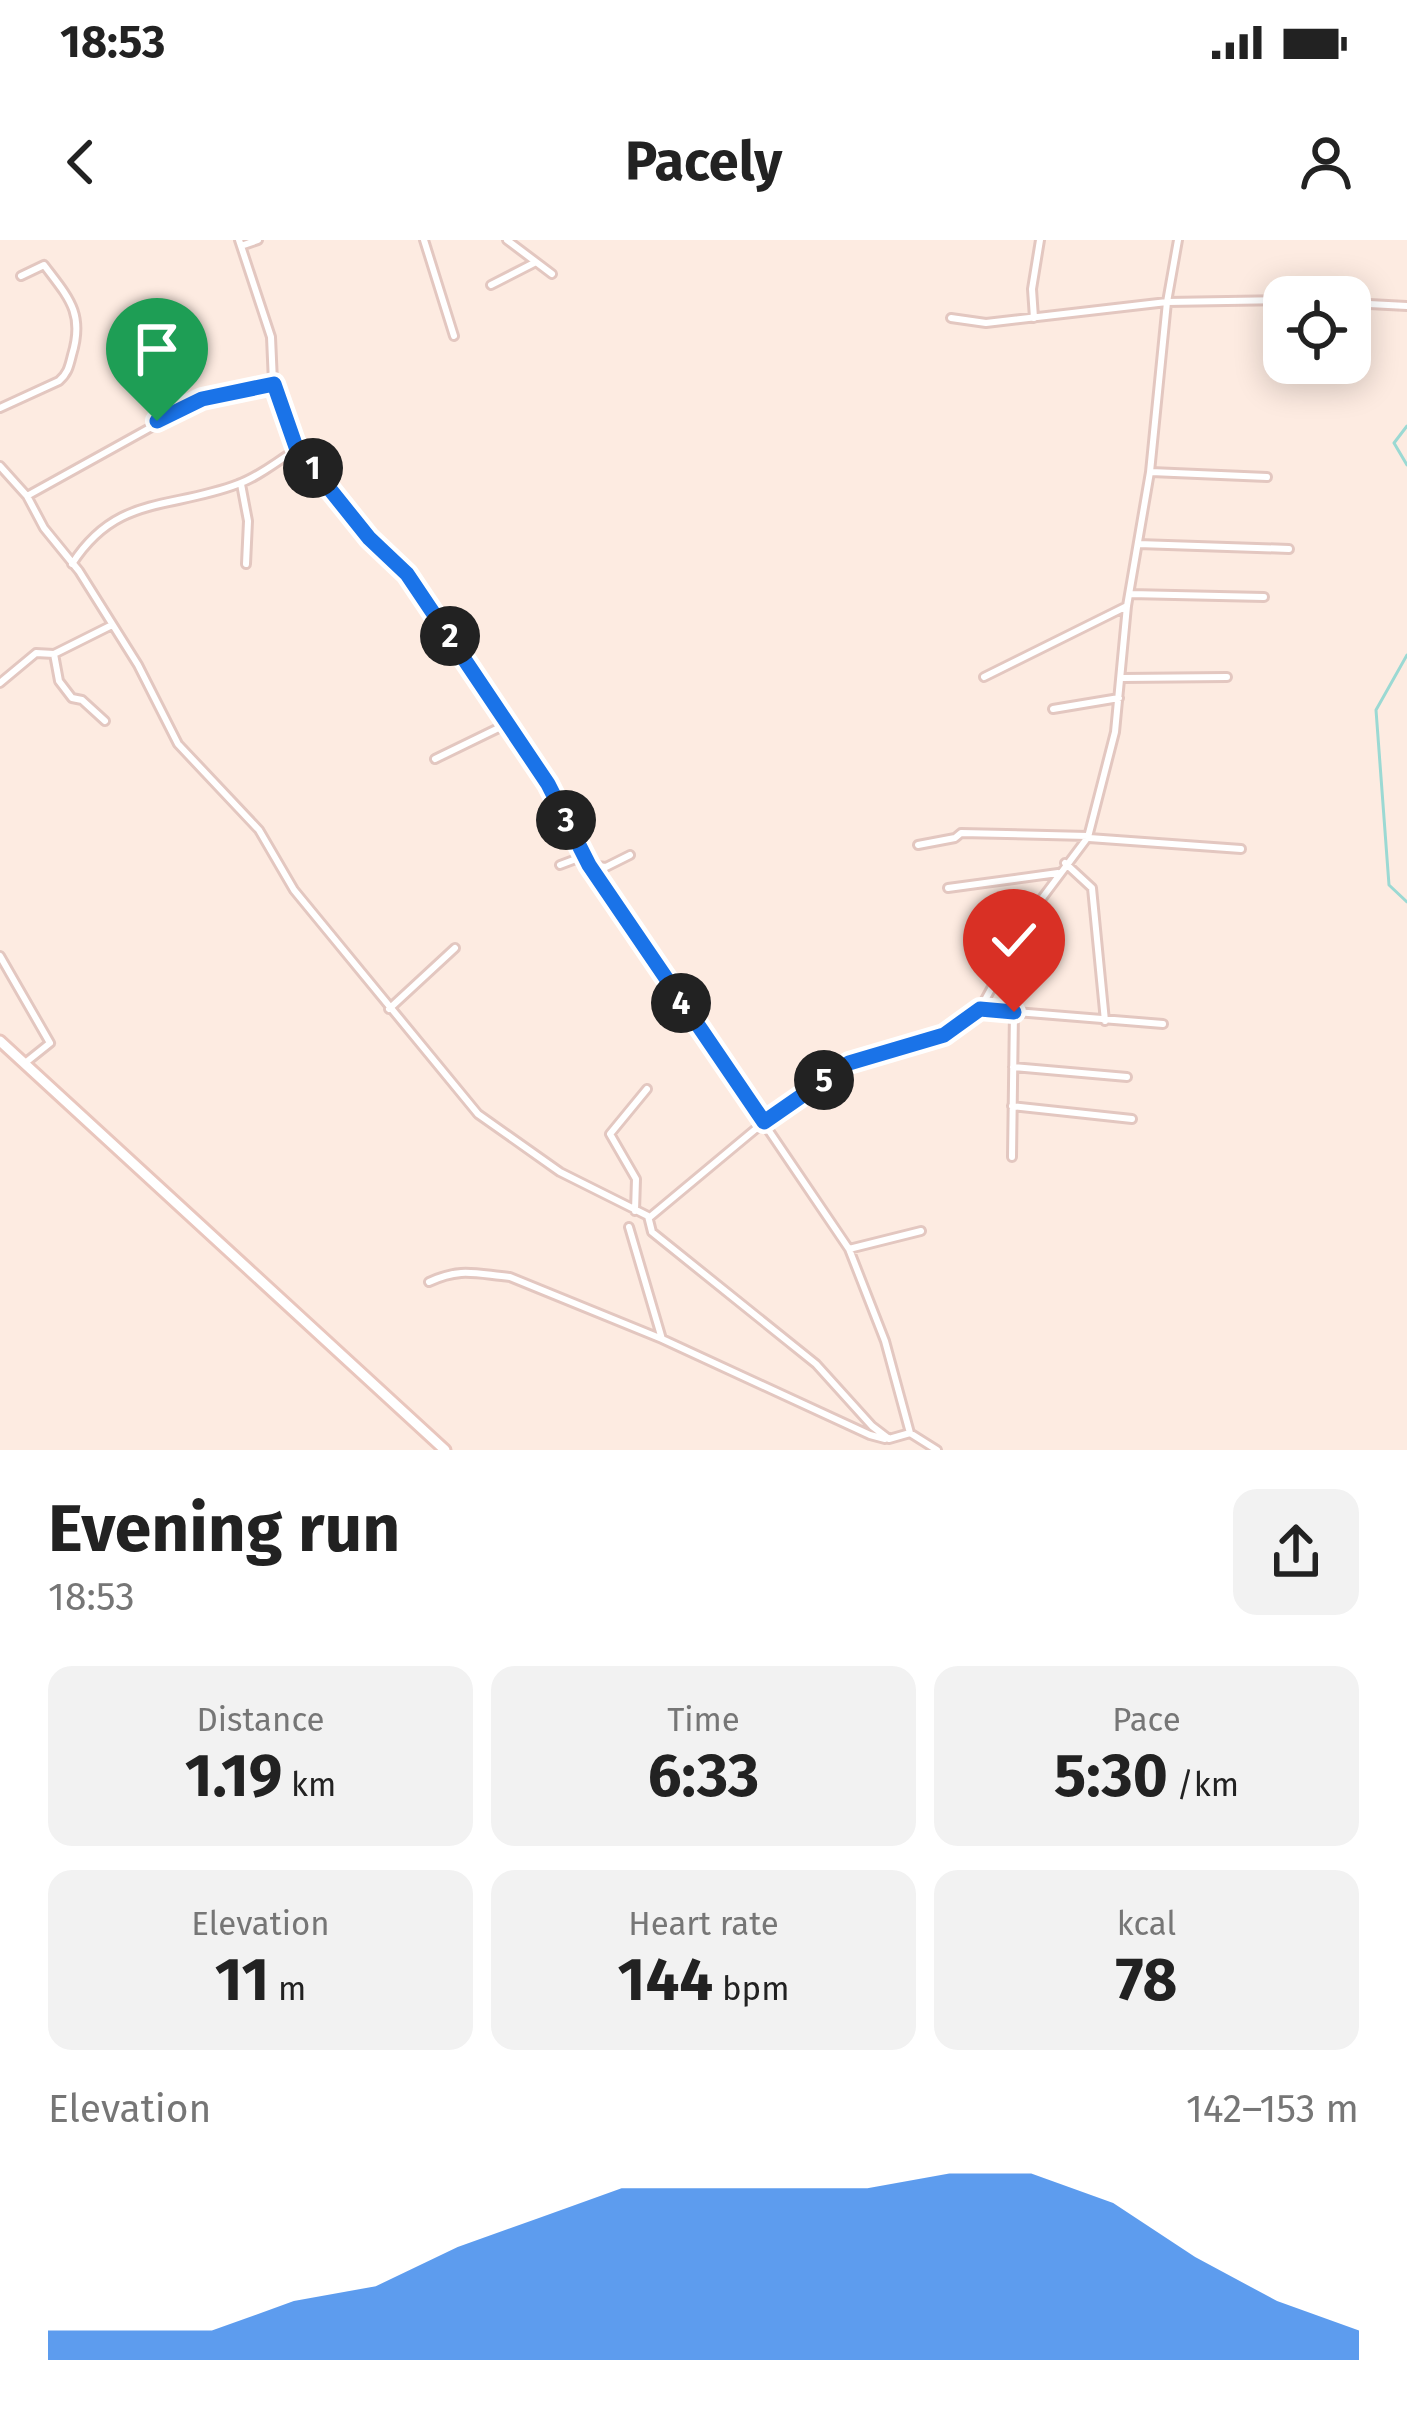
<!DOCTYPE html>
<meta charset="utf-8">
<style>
body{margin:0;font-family:"Fira Sans",sans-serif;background:#f2f2f2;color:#222;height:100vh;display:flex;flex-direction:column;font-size:45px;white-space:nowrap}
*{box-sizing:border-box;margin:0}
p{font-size:39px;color:#767676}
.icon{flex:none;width:66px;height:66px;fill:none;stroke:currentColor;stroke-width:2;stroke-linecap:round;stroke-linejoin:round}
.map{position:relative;height:1210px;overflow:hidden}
.panel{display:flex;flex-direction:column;background:#fff;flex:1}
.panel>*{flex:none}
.buttons{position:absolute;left:1263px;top:36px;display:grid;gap:24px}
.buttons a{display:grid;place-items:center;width:108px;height:108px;border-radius:24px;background:#fff;box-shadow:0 6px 30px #0003;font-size:60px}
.pin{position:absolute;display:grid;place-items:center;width:102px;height:102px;color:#fff;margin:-123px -51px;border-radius:50% 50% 50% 0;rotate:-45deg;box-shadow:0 0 12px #0007}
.pin .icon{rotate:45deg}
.km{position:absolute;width:60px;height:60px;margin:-30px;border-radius:50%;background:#222;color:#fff;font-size:33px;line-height:60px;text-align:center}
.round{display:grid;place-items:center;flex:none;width:126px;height:126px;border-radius:24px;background:#f2f2f2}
.head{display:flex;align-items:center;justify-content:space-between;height:204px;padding:0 48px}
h1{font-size:66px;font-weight:700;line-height:90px}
.stats{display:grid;grid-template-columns:repeat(3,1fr);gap:18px;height:204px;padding:12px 48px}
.stats div{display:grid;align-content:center;border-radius:24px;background:#f2f2f2;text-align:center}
.stats b{font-size:60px;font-weight:700}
.stats small{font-size:33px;font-weight:400}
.stats p{font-size:33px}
.chart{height:336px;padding:24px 48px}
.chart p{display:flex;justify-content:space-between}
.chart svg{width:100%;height:216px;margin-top:12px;fill:#1a73e8;opacity:.7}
.status{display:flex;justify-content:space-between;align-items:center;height:84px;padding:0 60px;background:#fff;direction:ltr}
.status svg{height:33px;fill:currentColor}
header{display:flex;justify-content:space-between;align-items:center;height:156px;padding:0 48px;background:#fff;font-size:54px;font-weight:700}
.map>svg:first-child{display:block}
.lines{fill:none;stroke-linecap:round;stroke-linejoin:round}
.stream{stroke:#9bd9d3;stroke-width:3}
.minor-casing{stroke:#e3c7c0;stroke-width:12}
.secondary-casing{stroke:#e9c6bd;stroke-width:15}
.minor{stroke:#fff;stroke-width:6}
.secondary{stroke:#fff;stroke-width:9}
.route-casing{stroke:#fff;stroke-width:24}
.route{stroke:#1a73e8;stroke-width:15}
</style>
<div class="status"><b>18:53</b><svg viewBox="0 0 49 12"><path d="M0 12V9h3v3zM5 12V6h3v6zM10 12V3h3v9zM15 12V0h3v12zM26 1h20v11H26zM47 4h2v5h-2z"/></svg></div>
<header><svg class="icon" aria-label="back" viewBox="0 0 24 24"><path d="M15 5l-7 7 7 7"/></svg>Pacely<svg class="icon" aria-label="person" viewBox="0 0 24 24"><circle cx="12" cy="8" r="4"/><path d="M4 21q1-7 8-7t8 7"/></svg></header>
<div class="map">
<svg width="1407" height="1210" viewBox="0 0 1407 1210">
<rect width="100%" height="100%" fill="#fdebe1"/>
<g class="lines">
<path class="stream" d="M 1407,186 L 1394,203 L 1407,225
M 1407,415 L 1376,470 L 1389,645 L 1407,662"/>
<g class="minor-casing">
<path id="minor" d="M 239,0 L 271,97 L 273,142 L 296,207 L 369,298 L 407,334 L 548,544 L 589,625 L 849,1009 L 885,1101 L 910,1193 L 937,1210
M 424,0 L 454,96
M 507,0 L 552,34
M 241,6 L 258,0
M 491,45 L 534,23
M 1350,63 L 1407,66
M 951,78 L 986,83 L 1167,62 L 1284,60
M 1034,78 L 1032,49 L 1040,0
M 0,168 L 59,141 C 68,133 69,127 72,115 C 85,73 68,57 44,25 L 21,36
M 0,226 L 27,256 L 44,288 L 79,331 L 138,425 L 178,504 L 259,590 L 294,650 L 478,874 L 560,932 L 648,976 L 652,992 L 816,1124 L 872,1186 L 889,1199 L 910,1193
M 1151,232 L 1267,237
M 241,244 L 248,281 L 246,324
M 27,256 L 202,159 L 272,145
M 1138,304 L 1289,309
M 72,324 C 117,254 170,270 238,244 C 259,237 277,221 296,210
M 1130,354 L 1264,357
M 54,414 L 59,441 L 72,458 L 82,460 L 105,481
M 984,437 L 1127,366
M 1122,438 L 1227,437
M 0,443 L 36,413 L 54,414 L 112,385
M 1053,469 L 1119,458
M 435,519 L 509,483
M 1089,598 L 1241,609
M 918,605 L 955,598 L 961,593 L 1088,596
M 1065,623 L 1092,648 L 1105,781
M 560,625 L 584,616
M 589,625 L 606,627 L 630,615
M 948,648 L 1058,633
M 0,716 L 50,803 L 25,823
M 389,769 L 455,708
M 980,769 L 1163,784
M 1013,827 L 1127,837
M 1012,866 L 1132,879
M 1012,917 L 1014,772
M 635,971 L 636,939 L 610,894 L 647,849
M 650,977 L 764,882 L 849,823 L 944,795 L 980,769 L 1037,665 L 1088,597 L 1115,492 L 1127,366 L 1150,232 L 1167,62 L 1178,0
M 629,987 L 662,1099
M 849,1009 L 921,991
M 429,1042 C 461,1027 476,1034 510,1037 L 662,1099 L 870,1195 L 885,1199"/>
</g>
<g class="secondary-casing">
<path id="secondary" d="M 0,801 L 445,1210"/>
</g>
<use href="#minor" class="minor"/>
<use href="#secondary" class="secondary"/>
</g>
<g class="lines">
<g class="route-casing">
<path id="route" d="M 157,181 L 202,159 L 274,144 L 296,207 L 369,298 L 407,334 L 548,544 L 589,625 L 764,882 L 849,823 L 944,795 L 980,769 L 1014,772"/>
</g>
<use href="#route" class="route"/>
</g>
</svg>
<div class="buttons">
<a><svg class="icon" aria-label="locate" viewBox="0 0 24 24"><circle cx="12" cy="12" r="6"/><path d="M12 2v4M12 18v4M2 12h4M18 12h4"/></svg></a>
</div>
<div class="pin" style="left:157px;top:181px;background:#1e9e55"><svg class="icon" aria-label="arrive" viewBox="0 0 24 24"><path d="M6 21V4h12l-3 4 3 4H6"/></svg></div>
<div class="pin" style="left:1014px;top:772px;background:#d93025"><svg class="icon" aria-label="check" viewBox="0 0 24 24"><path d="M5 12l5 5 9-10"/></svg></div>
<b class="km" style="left:313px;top:228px">1</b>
<b class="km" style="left:450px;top:396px">2</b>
<b class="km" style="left:566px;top:580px">3</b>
<b class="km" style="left:681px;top:763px">4</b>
<b class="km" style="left:824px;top:840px">5</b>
</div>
<section class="panel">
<div class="head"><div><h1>Evening run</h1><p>18:53</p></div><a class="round"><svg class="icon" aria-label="share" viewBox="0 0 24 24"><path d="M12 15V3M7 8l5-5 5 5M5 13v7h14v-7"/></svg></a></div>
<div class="stats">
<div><p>Distance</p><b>1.19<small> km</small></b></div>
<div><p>Time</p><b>6:33</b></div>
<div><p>Pace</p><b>5:30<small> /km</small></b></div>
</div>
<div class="stats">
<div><p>Elevation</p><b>11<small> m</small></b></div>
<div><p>Heart rate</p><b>144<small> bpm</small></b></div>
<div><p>kcal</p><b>78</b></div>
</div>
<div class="chart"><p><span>Elevation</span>142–153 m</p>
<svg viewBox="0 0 160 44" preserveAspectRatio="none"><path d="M0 44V38L10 38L20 38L30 32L40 29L50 21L60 15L70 9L80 9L90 9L100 9L110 6L120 6L130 12L140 23L150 32L160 38V44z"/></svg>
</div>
</section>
